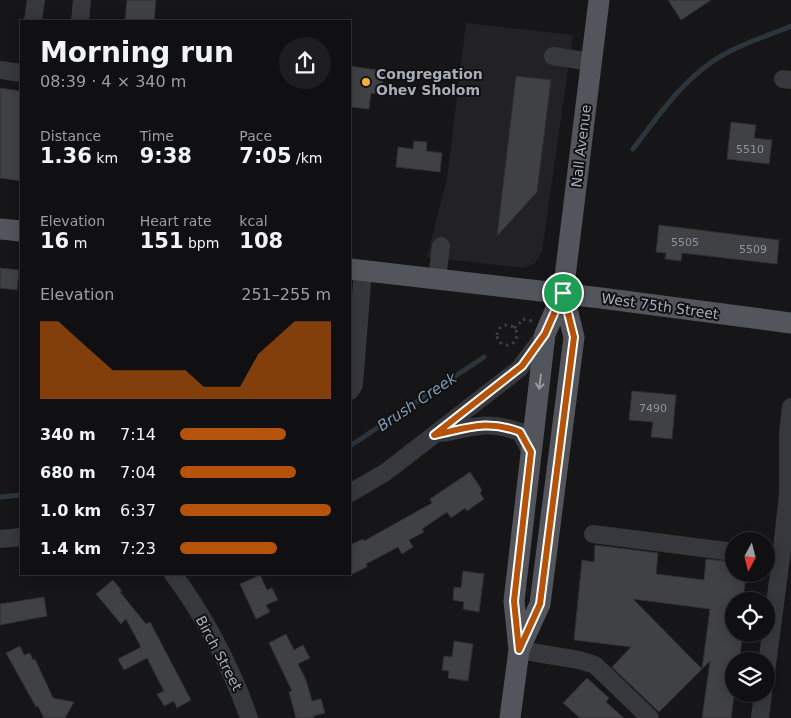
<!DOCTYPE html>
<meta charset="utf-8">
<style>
body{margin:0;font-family:"DejaVu Sans",sans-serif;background:#1e1e20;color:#f1f3f6;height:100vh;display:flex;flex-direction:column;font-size:19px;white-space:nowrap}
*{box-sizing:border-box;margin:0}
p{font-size:16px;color:#9c9d9f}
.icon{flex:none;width:28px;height:28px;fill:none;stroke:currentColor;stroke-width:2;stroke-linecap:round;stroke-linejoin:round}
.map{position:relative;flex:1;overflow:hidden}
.sheet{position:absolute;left:20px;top:20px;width:331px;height:555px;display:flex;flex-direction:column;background:#101012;border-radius:0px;box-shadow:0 2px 12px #0003,0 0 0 1px #303032}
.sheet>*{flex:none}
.needle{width:32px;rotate:187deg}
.tools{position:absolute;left:725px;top:532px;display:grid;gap:10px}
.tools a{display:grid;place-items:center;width:50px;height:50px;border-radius:50%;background:#101012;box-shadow:0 2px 12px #0003,0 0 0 1px #303032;font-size:25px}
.pin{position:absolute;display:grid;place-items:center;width:42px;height:42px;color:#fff;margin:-21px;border:2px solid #fff;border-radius:50%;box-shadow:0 1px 5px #0007}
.round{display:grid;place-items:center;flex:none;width:52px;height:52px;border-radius:26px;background:#1e1e20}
.summary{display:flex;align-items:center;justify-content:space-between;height:85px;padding:0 20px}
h1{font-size:28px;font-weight:800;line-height:38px}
.metrics{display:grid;grid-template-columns:repeat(3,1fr);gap:8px;height:85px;padding:5px 20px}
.metrics div{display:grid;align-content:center}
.metrics b{font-size:21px;font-weight:800}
.metrics small{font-size:14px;font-weight:400}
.metrics p{font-size:14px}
.chart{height:140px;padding:10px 20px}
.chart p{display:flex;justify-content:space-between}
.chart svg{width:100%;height:90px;margin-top:5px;fill:#b45309;opacity:.7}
ul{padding:0 20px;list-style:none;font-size:16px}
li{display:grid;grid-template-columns:80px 60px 1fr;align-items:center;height:38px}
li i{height:12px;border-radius:6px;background:#b45309}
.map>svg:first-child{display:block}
.built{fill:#222225}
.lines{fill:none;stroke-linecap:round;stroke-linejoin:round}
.stream{stroke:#2c353c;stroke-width:5}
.building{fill:#404145;stroke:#303034;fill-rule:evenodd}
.path{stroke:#3d3f44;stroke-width:3;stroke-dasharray:2.5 4;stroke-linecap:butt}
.minor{stroke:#37383d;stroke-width:18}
.major{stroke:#53555c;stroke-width:21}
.oneway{stroke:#979ba6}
.route-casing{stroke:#fff;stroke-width:10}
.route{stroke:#b45309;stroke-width:6}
.poi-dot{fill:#f2b134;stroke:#111113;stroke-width:2}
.labels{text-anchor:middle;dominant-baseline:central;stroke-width:4;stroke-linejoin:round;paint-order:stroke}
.number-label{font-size:11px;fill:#8e929b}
.poi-label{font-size:14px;font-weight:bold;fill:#a8adb8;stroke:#111113;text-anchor:start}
.street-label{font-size:14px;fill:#a8adb8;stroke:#111113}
.water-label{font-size:15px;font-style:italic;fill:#7f9bb3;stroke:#111113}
</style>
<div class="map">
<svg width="791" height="718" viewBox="0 0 791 718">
<rect width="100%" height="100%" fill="#161618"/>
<path class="built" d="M 466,23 L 573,35 L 542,251 L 535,263 L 524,268 L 427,257 L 447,179 Z"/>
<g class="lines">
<path class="stream" d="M 633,149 C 659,115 685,76 723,55 C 745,42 768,36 791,26
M 350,446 L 484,357
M 0,497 L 21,495"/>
</g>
<path class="building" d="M 127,0 L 156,0 L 154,21 L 125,21 Z
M 668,0 L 711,0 L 681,20 Z
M 350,66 L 384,71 L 381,95 L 371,93 L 369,109 L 350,107 Z
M 516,76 L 551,80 L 537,192 L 497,236 Z
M 0,88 L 21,91 L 21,181 L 0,178 Z
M 731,122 L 756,125 L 754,138 L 772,140 L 769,164 L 727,159 Z
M 414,141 L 427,142 L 426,151 L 442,153 L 440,172 L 396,167 L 398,147 L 413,149 Z
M 659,225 L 779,240 L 777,264 L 682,253 L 681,261 L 665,259 L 666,253 L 656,252 Z
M 0,268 L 19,270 L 17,290 L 0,288 Z
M 632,391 L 676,395 L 672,439 L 651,437 L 653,422 L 629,420 Z
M 470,472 L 482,490 L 480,493 L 484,499 L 467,511 L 465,508 L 451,518 L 447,512 L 422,529 L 424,532 L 409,540 L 413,547 L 402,554 L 398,547 L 366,564 L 367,567 L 350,575 L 350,545 L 363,539 L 364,541 L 432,503 L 430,499 Z
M 595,545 L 658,553 L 656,574 L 704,580 L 706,559 L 734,562 L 734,574 L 746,574 L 743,601 L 734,601 L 734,634 L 743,634 L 739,661 L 734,661 L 734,697 L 731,718 L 702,718 L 710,661 L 659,712 L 612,667 L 631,647 L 574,640 L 582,560 L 594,562 ZM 633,599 L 710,609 L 702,669 Z
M 463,571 L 484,574 L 479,612 L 463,609 L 464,602 L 453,600 L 454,587 L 461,588 Z
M 260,575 L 267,590 L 272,588 L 278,600 L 266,605 L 270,612 L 256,619 L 240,584 Z
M 113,580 L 122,591 L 120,592 L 146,624 L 150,622 L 191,700 L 177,708 L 174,701 L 164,706 L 157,694 L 164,691 L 147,658 L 124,670 L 118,659 L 141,647 L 126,619 L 121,624 L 96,594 Z
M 44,597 L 47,616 L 0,625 L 0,604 Z
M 286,634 L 294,650 L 303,645 L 310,658 L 298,664 L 306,680 L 312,701 L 321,699 L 325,713 L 313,716 L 314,718 L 296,718 L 289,692 L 292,691 L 269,643 Z
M 454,641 L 473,644 L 468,681 L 448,678 L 449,671 L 442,670 L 444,656 L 452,657 Z
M 20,646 L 24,655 L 30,653 L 33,660 L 35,659 L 53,698 L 74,702 L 65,718 L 44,718 L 38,706 L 36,707 L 6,653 Z
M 587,678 L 609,698 L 606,702 L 624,718 L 580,718 L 563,703 Z"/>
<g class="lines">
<path class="path" d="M 523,319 L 532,321
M497 335a10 10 0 1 1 20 0a10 10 0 1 1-20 0Z
M 514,328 L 522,321"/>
<path class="minor" d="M 33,21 L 36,0
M 80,21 L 82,0
M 553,56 L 591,62
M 0,70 L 21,73
M 783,79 L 791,80
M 437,279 L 441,246
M 350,391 L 354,385 L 363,270
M 442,433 C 476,427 486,420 520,432 L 531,452
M 350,493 L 386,472 L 519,369 L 545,334
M 593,534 L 734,552
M 0,539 L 21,537
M 766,556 L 781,558 L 788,494 L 788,433 L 791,407
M 173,574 C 204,615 232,669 249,718
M 519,650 L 579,660 L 595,665 L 650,718
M 766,672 L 781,558
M 760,718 L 763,694"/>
<path class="major" d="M 0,229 L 21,231
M 350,269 L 601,298 L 791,323
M 519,650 L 540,604 L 574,337 L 563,293
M 510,718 L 519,650 L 514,601 L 545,334 L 563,293 L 599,0"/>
</g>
<defs><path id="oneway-shaft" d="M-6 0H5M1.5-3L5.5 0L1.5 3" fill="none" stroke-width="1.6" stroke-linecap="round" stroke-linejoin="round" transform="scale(1.25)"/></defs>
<use class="oneway" href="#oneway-shaft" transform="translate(540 382) rotate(97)"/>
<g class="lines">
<g class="route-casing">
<path id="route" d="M 563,293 L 574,337 L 540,604 L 519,650 L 514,601 L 531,452 L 520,432 C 486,419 468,428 434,435 L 522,366 L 545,334 Z"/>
</g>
<use href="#route" class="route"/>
</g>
<circle class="poi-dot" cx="366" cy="82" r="5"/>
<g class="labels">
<g class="number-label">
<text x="750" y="149">5510</text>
<text x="685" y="242">5505</text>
<text x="753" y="249">5509</text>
<text x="653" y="408">7490</text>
</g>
<g class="poi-label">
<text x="376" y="74">Congregation<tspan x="376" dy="16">Ohev Sholom</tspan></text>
</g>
<g class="street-label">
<text transform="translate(581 146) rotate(-83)">Nall Avenue</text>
<text transform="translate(660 306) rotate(8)">West 75th Street</text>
<text transform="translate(219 653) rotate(62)">Birch Street</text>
</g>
<g class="water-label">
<text transform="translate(417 402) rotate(-34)">Brush Creek</text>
</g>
</g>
</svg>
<div class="tools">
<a><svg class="needle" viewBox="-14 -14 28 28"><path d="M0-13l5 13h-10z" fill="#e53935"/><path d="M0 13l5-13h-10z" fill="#9c9d9f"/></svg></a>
<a><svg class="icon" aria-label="locate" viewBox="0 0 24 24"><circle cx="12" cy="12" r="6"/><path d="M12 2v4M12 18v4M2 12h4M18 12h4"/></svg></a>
<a><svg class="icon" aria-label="layers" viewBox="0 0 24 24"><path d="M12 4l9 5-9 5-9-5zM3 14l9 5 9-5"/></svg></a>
</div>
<div class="pin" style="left:563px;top:293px;background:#1e9e55"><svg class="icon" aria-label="arrive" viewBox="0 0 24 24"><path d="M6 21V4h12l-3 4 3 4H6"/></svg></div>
<section class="sheet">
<div class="summary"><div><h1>Morning run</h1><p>08:39 · 4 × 340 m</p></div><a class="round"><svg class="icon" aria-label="share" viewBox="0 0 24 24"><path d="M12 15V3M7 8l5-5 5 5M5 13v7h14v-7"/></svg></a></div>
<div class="metrics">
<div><p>Distance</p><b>1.36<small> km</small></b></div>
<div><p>Time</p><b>9:38</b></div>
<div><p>Pace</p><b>7:05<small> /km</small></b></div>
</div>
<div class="metrics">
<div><p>Elevation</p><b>16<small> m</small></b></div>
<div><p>Heart rate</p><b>151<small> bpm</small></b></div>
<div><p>kcal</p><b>108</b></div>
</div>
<div class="chart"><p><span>Elevation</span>251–255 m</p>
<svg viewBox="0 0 160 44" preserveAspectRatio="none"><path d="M0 44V6L10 6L20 14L30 22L40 30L50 30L60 30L70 30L80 30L90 38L100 38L110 38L120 22L130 14L140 6L150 6L160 6V44z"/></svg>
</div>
<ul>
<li><b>340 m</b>7:14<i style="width:70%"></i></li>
<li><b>680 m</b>7:04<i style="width:77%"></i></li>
<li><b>1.0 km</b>6:37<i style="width:100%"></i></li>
<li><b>1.4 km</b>7:23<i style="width:64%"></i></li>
</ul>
</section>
</div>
